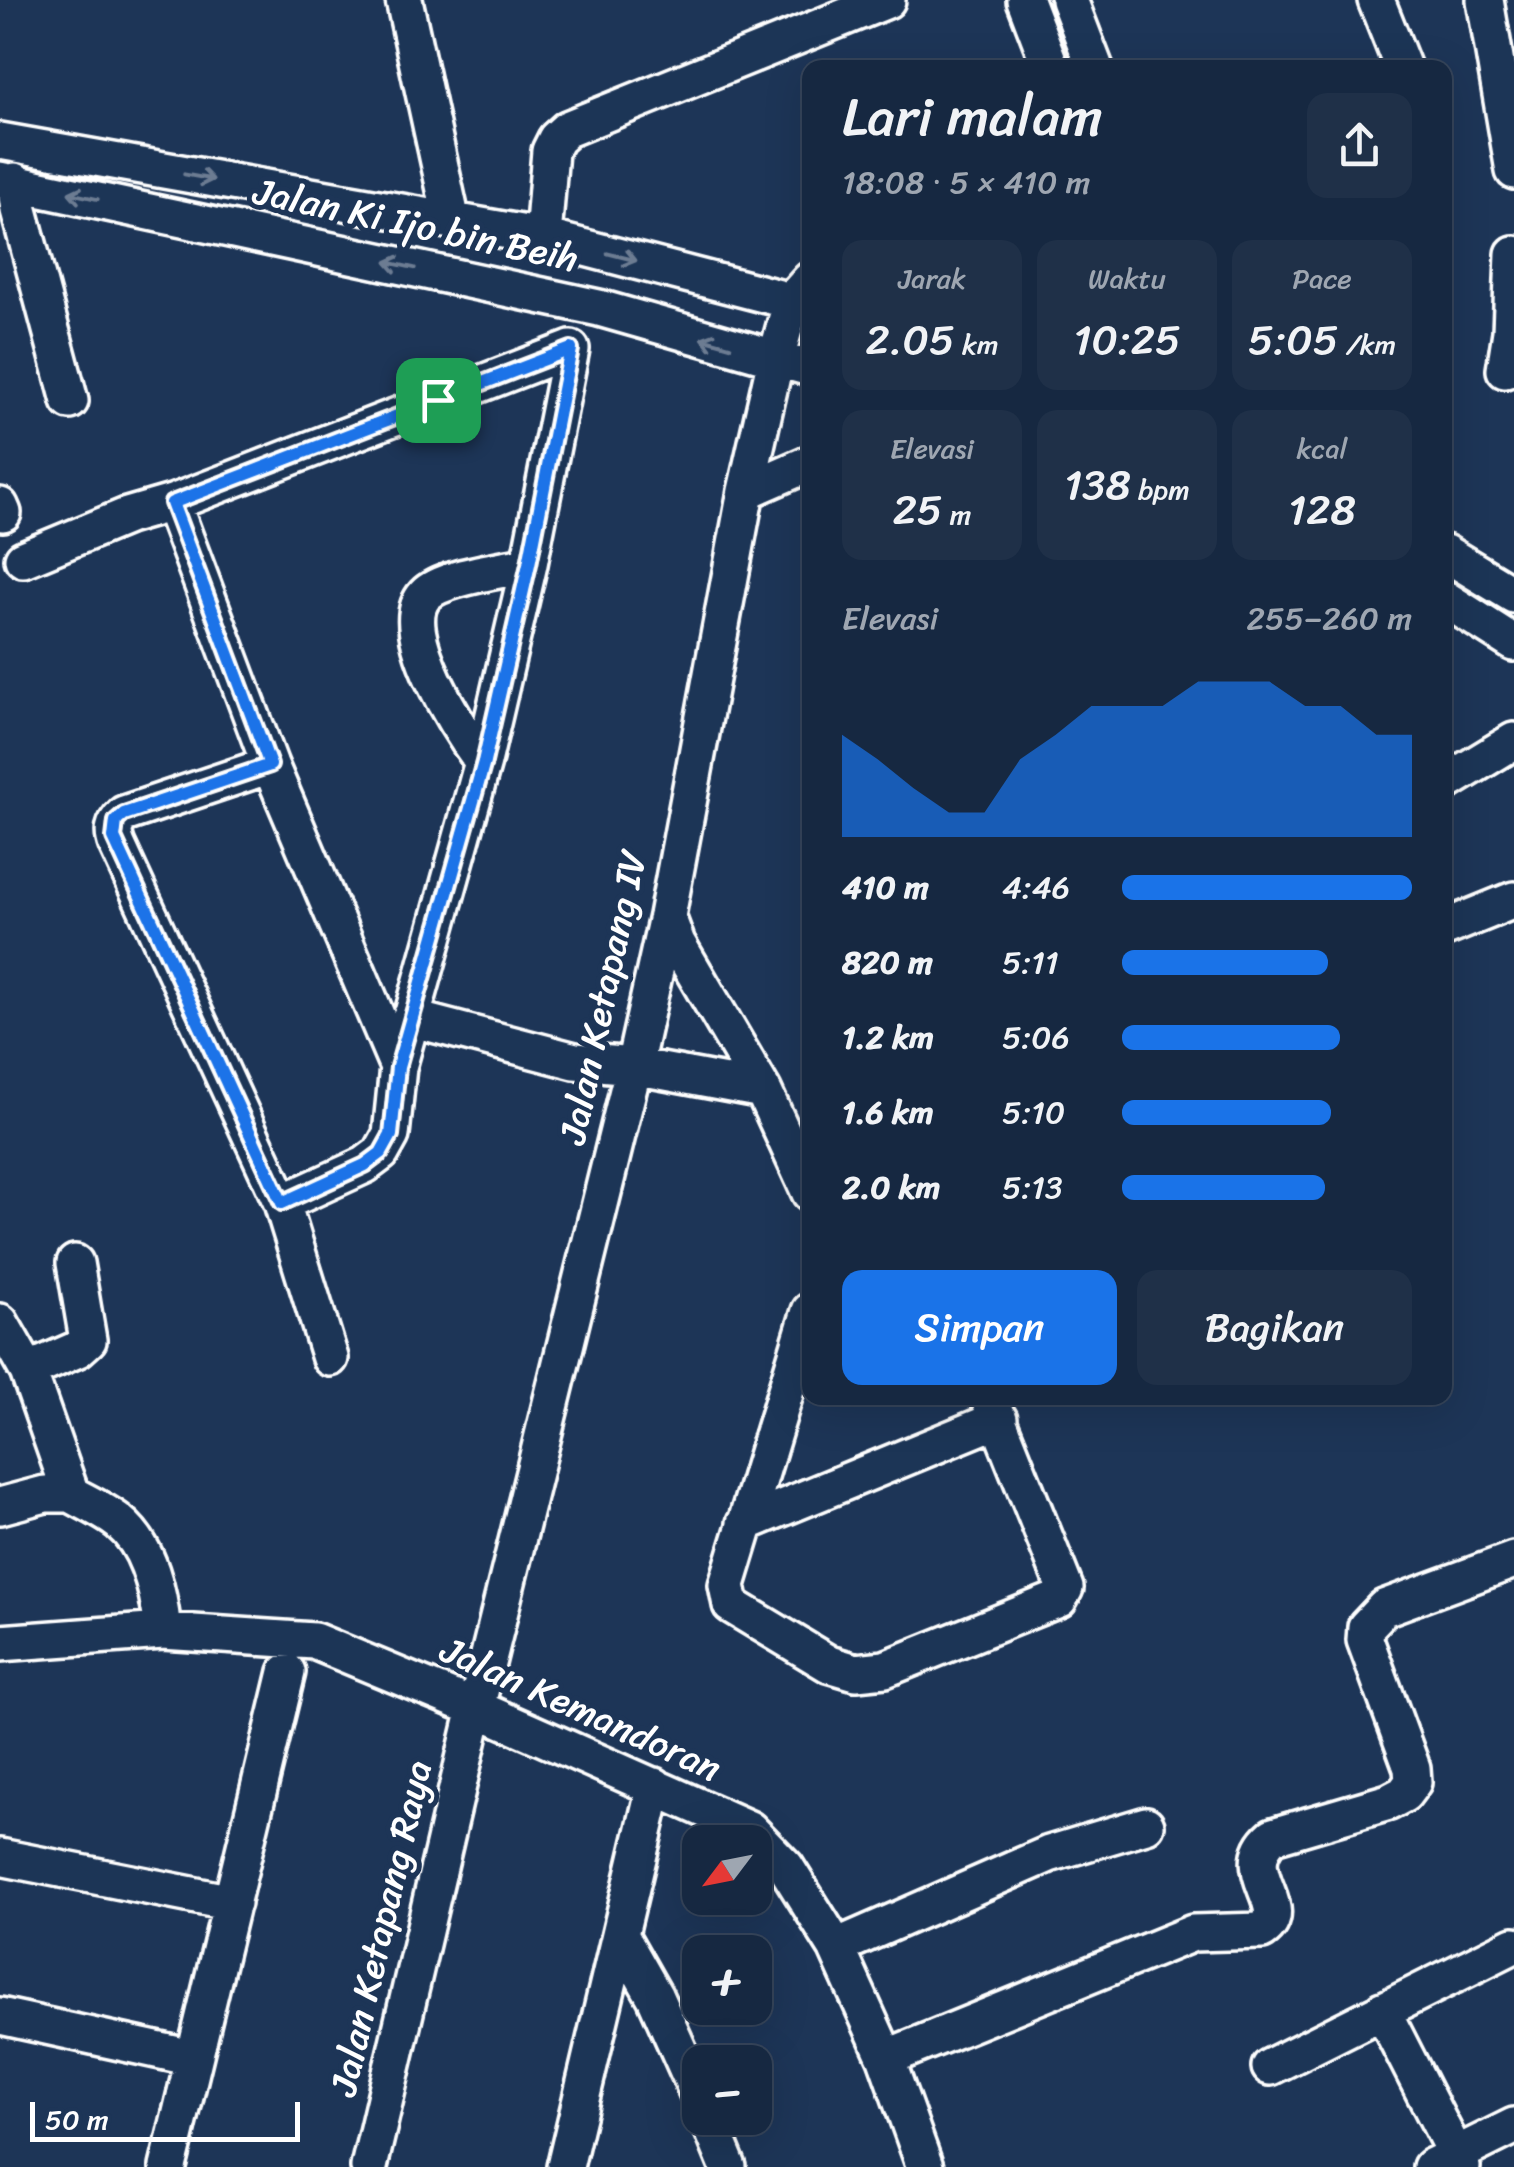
<!DOCTYPE html>
<html lang="id">
<meta charset="utf-8">
<style>
body{margin:0;font-family:Sriracha,sans-serif;background:#1f3048;color:#f1f3f6;height:100vh;display:flex;flex-direction:column;font-size:38px;white-space:nowrap}
*{box-sizing:border-box;margin:0}
p{font-size:32px;color:#9ea6b1}
.icon{flex:none;width:55px;height:55px;fill:none;stroke:currentColor;stroke-width:2;stroke-linecap:round;stroke-linejoin:round}
.map{position:relative;flex:1;overflow:hidden}
.panel{position:absolute;left:802px;top:60px;width:650px;height:1345px;display:flex;flex-direction:column;background:#162841;border-radius:20px;box-shadow:0 10px 40px #0002,0 0 0 2px #35445a}
.panel>*{flex:none}
.needle{width:65px;rotate:238deg}
.tools{position:absolute;left:682px;top:1825px;display:grid;gap:20px}
.tools a{display:grid;place-items:center;width:90px;height:90px;border-radius:20px;background:#162841;box-shadow:0 10px 40px #0002,0 0 0 2px #35445a;font-size:50px}
.scale{position:absolute;left:30px;bottom:25px;width:270px;box-sizing:border-box;padding-left:10px;border:5px solid #fff;border-top:0;font-size:28px;line-height:35px;white-space:nowrap;color:#fff;-webkit-text-stroke:8px #1d3557;paint-order:stroke}
.pin{position:absolute;display:grid;place-items:center;width:85px;height:85px;color:#fff;margin:-42px;border-radius:20px;box-shadow:0 5px 15px #0006}
.round{display:grid;place-items:center;flex:none;width:105px;height:105px;border-radius:20px;background:#1f3048}
.headline{display:flex;align-items:center;justify-content:space-between;height:170px;padding:0 40px}
h1{font-size:55px;font-weight:600;line-height:75px}
.figures{display:grid;grid-template-columns:repeat(3,1fr);gap:15px;height:170px;padding:10px 40px}
.figures div{display:grid;align-content:center;border-radius:20px;background:#1f3048;text-align:center}
.figures b{font-size:42px;font-weight:600}
.figures small{font-size:28px;font-weight:400}
.figures p{font-size:28px}
.chart{height:280px;padding:20px 40px}
.chart p{display:flex;justify-content:space-between}
.chart svg{width:100%;height:180px;margin-top:10px;fill:#1a73e8;opacity:.7}
.action{display:flex;gap:20px;margin-top:auto;padding:20px 40px}
.action a{flex:1;height:115px;border-radius:20px;background:#1a73e8;color:#fff;font-size:40px;font-weight:600;line-height:115px;text-align:center}
.action a+a{background:#1f3048;color:#f1f3f6}
ul{padding:0 40px;list-style:none;font-size:32px}
li{display:grid;grid-template-columns:160px 120px 1fr;align-items:center;height:75px}
li i{height:25px;border-radius:12px;background:#1a73e8}
.map>svg:first-child{display:block}
.lines{fill:none;stroke-linecap:round;stroke-linejoin:round}
.minor-casing{stroke:#fff;stroke-width:42}
.minor{stroke:#1d3557;stroke-width:35}
.oneway{stroke:#6c7c92}
.route-casing{stroke:#fff;stroke-width:20}
.route{stroke:#1a73e8;stroke-width:12}
.labels{text-anchor:middle;dominant-baseline:central;stroke-width:10;stroke-linejoin:round;paint-order:stroke}
.street-label{font-size:38px;fill:#fff;stroke:#1d3557}
</style>
<div class="map">
<svg width="1514" height="2167" viewBox="0 0 1514 2167">
<rect width="100%" height="100%" fill="#1d3557"/>
<filter id="ink" filterUnits="userSpaceOnUse"><feTurbulence type="fractalNoise" baseFrequency=".01" numOctaves="2"/><feDisplacementMap in="SourceGraphic" scale="20" xChannelSelector="R" yChannelSelector="G"/><feConvolveMatrix kernelMatrix="1 2 1 2 8 2 1 2 1" color-interpolation-filters="sRGB"/></filter>
<g filter="url(#ink)">
<g class="lines">
<g class="minor-casing">
<path id="minor" d="M 404,0 L 452,222
M 1025,0 L 1051,68
M 1069,0 L 1095,68
M 1376,0 L 1403,68
M 1485,0 L 1514,171
M 0,141 L 543,237 L 810,306
M 0,180 L 599,308 L 810,368
M 15,181 L 19,210 L 70,401
M 543,237 L 550,151 L 556,139 L 567,129 L 887,0
M 1505,370 L 1511,332 L 1514,254
M 746,491 L 810,463
M 172,503 L 270,765 L 398,1067
M 0,506 L 3,513
M 1445,553 L 1514,595
M 23,559 L 127,516 L 172,503 L 571,349
M 1445,599 L 1514,643
M 483,762 C 461,732 393,630 425,595 C 441,577 504,570 529,564
M 270,765 L 124,814 C 113,824 112,832 117,845 L 282,1203 L 330,1358
M 1445,783 L 1514,741
M 667,916 L 677,943 L 763,1090
M 1445,928 L 1514,900
M 410,1018 L 575,1061 L 634,1066 L 763,1090 L 810,1193
M 282,1203 L 365,1165 L 381,1153 L 391,1135 L 398,1067 L 483,762 L 529,564 L 571,349
M 810,1311 L 727,1585 L 731,1605 L 829,1664 L 856,1672 L 885,1669 L 1059,1599 L 1065,1588 L 989,1398
M 0,1322 L 28,1371 L 71,1494 L 45,1494 L 0,1506
M 28,1371 L 78,1349 L 88,1340 L 75,1263
M 71,1494 C 87,1503 105,1511 119,1522 C 150,1547 159,1594 163,1631
M 745,1523 L 999,1419
M 0,1643 L 163,1631 L 314,1641 L 476,1708 L 749,1829 L 786,1867 L 836,1947 L 886,2058 L 925,2167
M 0,1857 L 232,1903
M 621,1937 L 655,1997 L 700,2098
M 836,1947 L 1049,1854 L 1146,1825
M 1382,2010 L 1462,2167
M 0,2016 L 193,2058
M 886,2058 L 1193,1933 L 1262,1931 C 1296,1907 1233,1870 1273,1836 L 1389,1802 L 1404,1794 L 1413,1782 L 1412,1768 L 1365,1640 L 1366,1627 L 1384,1608 L 1514,1560
M 1270,2067 L 1514,1945
M 708,2118 L 728,2167
M 168,2167 L 287,1672
M 369,2167 L 476,1708 L 634,1066 L 667,916 L 746,491 L 776,358 L 792,300 L 810,280
M 565,2167 L 655,1786
M 1431,2167 L 1514,2126"/>
</g>
<use href="#minor" class="minor"/>
</g>
<defs><path id="oneway-shaft" d="M-6 0H5M1.5-3L5.5 0L1.5 3" fill="none" stroke-width="1.6" stroke-linecap="round" stroke-linejoin="round" transform="scale(2.5)"/></defs>
<g class="oneway">
<use href="#oneway-shaft" transform="translate(199 177) rotate(10)"/>
<use href="#oneway-shaft" transform="translate(83 196) rotate(-168)"/>
<use href="#oneway-shaft" transform="translate(622 257) rotate(14)"/>
<use href="#oneway-shaft" transform="translate(400 265) rotate(-168)"/>
<use href="#oneway-shaft" transform="translate(716 342) rotate(-164)"/>
</g>
</g>
<g class="lines" filter="url(#ink)">
<g class="route-casing">
<path id="route" d="M 571,349 L 529,564 L 484,762 L 398,1067 L 391,1135 L 381,1153 L 365,1165 L 282,1203 L 114,838 L 116,821 L 124,814 L 270,765 L 172,503 Z"/>
</g>
<use href="#route" class="route"/>
</g>
<g class="labels">
<g class="street-label">
<text transform="translate(416 225) rotate(12)">Jalan Ki Ijo bin Beih</text>
<text transform="translate(603 997) rotate(-78)">Jalan Ketapang IV</text>
<text transform="translate(581 1709) rotate(24)">Jalan Kemandoran</text>
<text transform="translate(381 1928) rotate(-77)">Jalan Ketapang Raya</text>
</g>
</g>
</svg>
<div class="tools">
<a><svg class="needle" viewBox="-14 -14 28 28"><path d="M0-13l5 13h-10z" fill="#e53935"/><path d="M0 13l5-13h-10z" fill="#9ea6b1"/></svg></a>
<a>+</a>
<a>−</a>
</div>
<div class="scale">50 m</div>
<div class="pin" style="left:438px;top:400px;background:#1e9e55"><svg class="icon" aria-label="arrive" viewBox="0 0 24 24"><path d="M6 21V4h12l-3 4 3 4H6"/></svg></div>
<section class="panel">
<div class="headline"><div><h1>Lari malam</h1><p>18:08 · 5 × 410 m</p></div><a class="round"><svg class="icon" aria-label="share" viewBox="0 0 24 24"><path d="M12 15V3M7 8l5-5 5 5M5 13v7h14v-7"/></svg></a></div>
<div class="figures">
<div><p>Jarak</p><b>2.05<small> km</small></b></div>
<div><p>Waktu</p><b>10:25</b></div>
<div><p>Pace</p><b>5:05<small> /km</small></b></div>
</div>
<div class="figures">
<div><p>Elevasi</p><b>25<small> m</small></b></div>
<div><b>138<small> bpm</small></b></div>
<div><p>kcal</p><b>128</b></div>
</div>
<div class="chart"><p><span>Elevasi</span>255–260 m</p>
<svg viewBox="0 0 160 44" preserveAspectRatio="none"><path d="M0 44V19L10 25L20 32L30 38L40 38L50 25L60 19L70 12L80 12L90 12L100 6L110 6L120 6L130 12L140 12L150 19L160 19V44z"/></svg>
</div>
<ul>
<li><b>410 m</b>4:46<i style="width:100%"></i></li>
<li><b>820 m</b>5:11<i style="width:71%"></i></li>
<li><b>1.2 km</b>5:06<i style="width:75%"></i></li>
<li><b>1.6 km</b>5:10<i style="width:72%"></i></li>
<li><b>2.0 km</b>5:13<i style="width:70%"></i></li>
</ul>
<div class="action"><a>Simpan</a><a>Bagikan</a></div>
</section>
</div>
